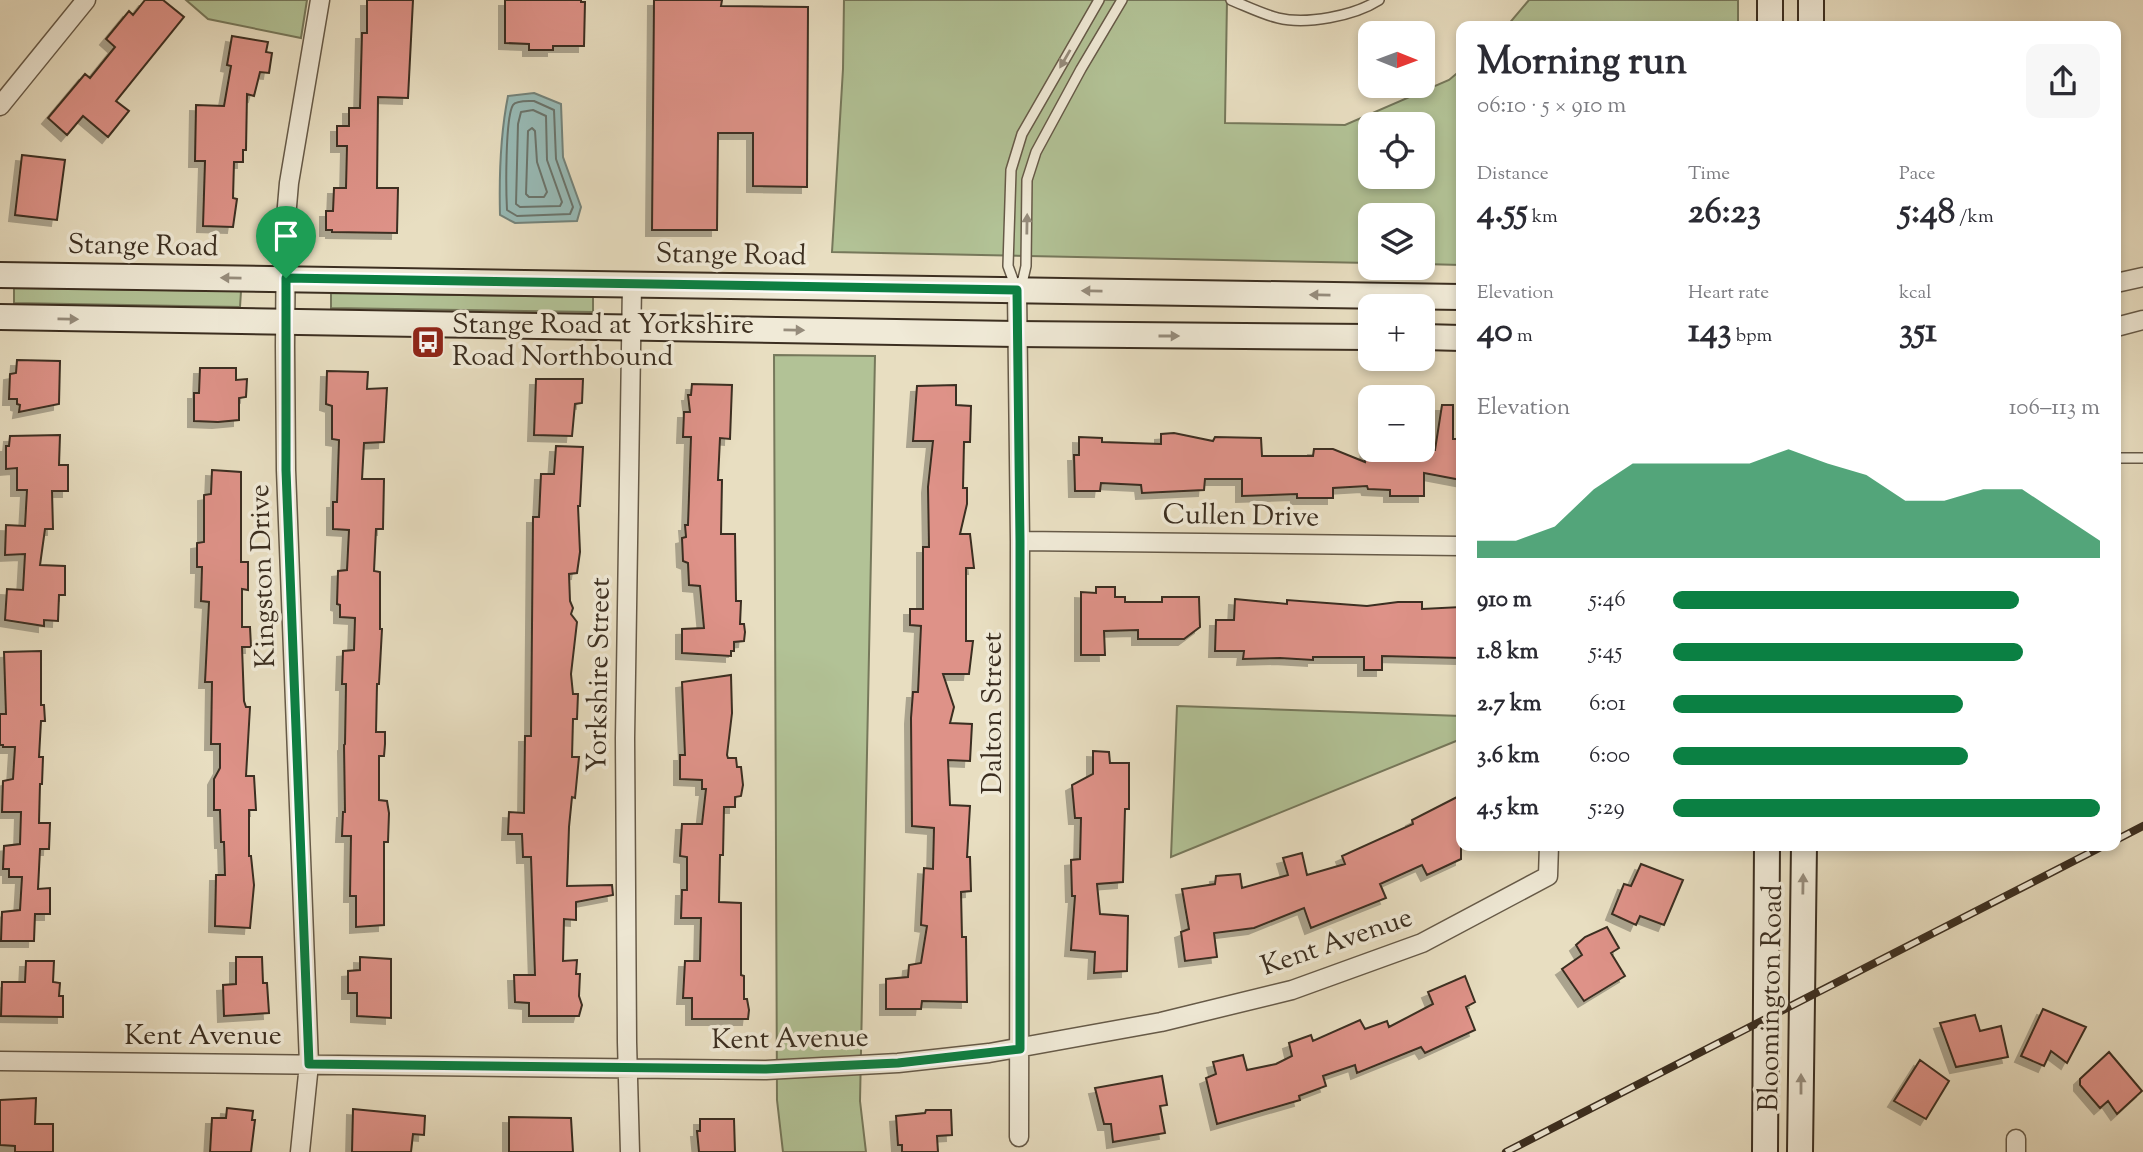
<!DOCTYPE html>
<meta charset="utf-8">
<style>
body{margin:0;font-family:"Sorts Mill Goudy",serif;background:#f7f7f7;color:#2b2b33;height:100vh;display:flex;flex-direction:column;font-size:26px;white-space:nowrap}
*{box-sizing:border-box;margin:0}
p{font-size:23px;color:#7c7c81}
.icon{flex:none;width:38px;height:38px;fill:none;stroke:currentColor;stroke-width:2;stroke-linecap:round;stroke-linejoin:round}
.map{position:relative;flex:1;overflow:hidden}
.panel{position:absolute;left:1456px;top:21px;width:665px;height:830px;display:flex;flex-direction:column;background:#fff;border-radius:14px;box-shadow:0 4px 10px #0003}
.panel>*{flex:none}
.needle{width:46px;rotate:91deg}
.fabs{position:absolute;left:1358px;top:21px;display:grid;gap:14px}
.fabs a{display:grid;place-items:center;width:77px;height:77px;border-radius:14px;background:#fff;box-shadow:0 4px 10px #0003;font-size:35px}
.pin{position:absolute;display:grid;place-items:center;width:60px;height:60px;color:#fff;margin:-72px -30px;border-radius:50% 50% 50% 0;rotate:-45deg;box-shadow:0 0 7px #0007}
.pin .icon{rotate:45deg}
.round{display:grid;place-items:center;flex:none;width:74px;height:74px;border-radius:14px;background:#f7f7f7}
.summary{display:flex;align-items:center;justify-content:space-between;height:119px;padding:0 21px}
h1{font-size:38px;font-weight:700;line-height:52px}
.figures{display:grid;grid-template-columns:repeat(3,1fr);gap:10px;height:119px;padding:7px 21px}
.figures div{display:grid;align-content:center}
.figures b{font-size:35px;font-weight:700}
.figures small{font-size:19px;font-weight:400}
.figures p{font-size:19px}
.chart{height:196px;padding:14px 21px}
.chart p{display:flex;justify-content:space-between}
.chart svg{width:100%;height:126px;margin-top:7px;fill:#0b8043;opacity:.7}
ul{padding:0 21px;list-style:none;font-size:23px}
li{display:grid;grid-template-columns:112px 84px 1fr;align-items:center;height:52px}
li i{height:18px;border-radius:9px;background:#0b8043}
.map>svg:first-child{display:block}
.green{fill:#b2c296;stroke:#76785b;stroke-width:2;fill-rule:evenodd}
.water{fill:#98bbb7;stroke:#73837b;stroke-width:2}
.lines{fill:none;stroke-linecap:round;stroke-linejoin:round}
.shore{stroke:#6a746c;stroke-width:2}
.building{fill:#de9288;stroke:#3b2e20;stroke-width:2;filter:url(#shadow)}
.lane-casing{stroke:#665a48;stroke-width:12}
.street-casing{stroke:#665a48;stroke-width:21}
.secondary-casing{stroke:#3b2e20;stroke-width:28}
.lane{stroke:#f0ead7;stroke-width:9}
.street{stroke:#f0ead7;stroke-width:18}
.secondary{stroke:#f0ead7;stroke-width:24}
.rail-casing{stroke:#3b2e20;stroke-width:8}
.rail{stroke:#f0ead7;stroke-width:5;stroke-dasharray:16;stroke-linecap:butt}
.oneway{fill:#968c7c}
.route-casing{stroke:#fff;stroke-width:14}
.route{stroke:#0b8043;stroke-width:9}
.labels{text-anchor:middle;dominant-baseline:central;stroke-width:7;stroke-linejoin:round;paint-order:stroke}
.street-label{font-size:28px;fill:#3b2e20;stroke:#f0ead7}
.poi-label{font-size:28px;fill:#3b2e20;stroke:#f0ead7;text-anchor:start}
</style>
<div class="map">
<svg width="2143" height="1152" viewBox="0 0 2143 1152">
<defs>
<filter id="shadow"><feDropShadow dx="-6" dy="6" stdDeviation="0" flood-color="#0004"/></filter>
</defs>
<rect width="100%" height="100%" fill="#e8dec1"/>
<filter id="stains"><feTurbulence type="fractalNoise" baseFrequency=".00286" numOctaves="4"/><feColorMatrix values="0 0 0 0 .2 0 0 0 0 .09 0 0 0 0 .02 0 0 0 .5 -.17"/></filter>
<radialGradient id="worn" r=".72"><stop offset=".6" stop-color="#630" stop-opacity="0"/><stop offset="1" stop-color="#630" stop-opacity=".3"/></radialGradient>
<path class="green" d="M 186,0 L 307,0 L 301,38 L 208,19 Z
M 844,0 L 1227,0 L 1225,123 L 1345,125 L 1449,80 L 1461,70 L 1461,265 L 1423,264 L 1423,215 L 1370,215 L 1370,263 L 832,252 L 843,69 ZM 1370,124 L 1423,124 L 1423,177 L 1370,177 Z
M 1529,0 L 1738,0 L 1738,26 L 1507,26 Z
M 14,288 L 241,291 L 240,307 L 14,303 Z
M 331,293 L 593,297 L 593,312 L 331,308 Z
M 774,355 L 875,356 L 860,1101 L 866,1152 L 783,1152 L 777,1100 Z
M 1177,706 L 1461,716 L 1461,739 L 1171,857 Z"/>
<path class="water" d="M 534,93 L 561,104 L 563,157 L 581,207 L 577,221 L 515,223 L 500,215 C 499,175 500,136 508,96 Z"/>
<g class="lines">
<path class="shore" d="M 534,101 L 554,110 L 556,159 L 573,207 L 570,214 L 517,216 L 507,210 C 506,191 505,118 513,105 C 516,100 528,101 534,101 Z
M 533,110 L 546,116 L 547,160 L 562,202 L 560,206 L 520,207 L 516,204 L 518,124 L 521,112 Z
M 532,128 L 535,131 L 537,162 L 547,192 L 544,197 L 529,197 L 526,194 L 528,131 Z"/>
</g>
<path class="building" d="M 145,0 L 163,0 L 184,17 L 116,101 L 129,111 L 108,137 L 83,116 L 67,135 L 48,118 L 85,74 L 90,78 L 115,47 L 106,39 L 129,11 L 133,15 Z
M 367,0 L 413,0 L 408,98 L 378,97 L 377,188 L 398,188 L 397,233 L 332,232 L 332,230 L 326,230 L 326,211 L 333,211 L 334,188 L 346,188 L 347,146 L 337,146 L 337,126 L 349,126 L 349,108 L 360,108 L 362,33 L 367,33 Z
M 505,0 L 581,0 L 581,2 L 585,2 L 584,46 L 553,46 L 553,50 L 529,50 L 529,44 L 505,43 Z
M 654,0 L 722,0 L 721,6 L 808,7 L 807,187 L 753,186 L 753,133 L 718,133 L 717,230 L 652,230 Z
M 232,36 L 268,42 L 266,52 L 272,53 L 269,73 L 260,72 L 254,96 L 247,94 L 246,150 L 243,150 L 243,162 L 234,162 L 233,198 L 237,199 L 233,227 L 203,226 L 205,161 L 195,161 L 196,105 L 224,106 L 231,66 L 227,65 Z
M 22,155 L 65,160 L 57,220 L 15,215 Z
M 17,360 L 60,361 L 59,404 L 19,412 L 20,405 L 17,404 L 17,399 L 9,399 L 10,374 L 16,373 Z
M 200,368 L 236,368 L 236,380 L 247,379 L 246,397 L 239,398 L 239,420 L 218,422 L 194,421 L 194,393 L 199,393 Z
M 327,371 L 368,372 L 367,389 L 387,388 L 384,442 L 364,443 L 362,479 L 384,479 L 383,529 L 376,529 L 374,571 L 380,572 L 380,629 L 382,629 L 379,684 L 377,684 L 376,732 L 385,732 L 385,744 L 384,756 L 379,756 L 379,800 L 387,801 L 389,813 L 388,842 L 384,842 L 384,925 L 356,927 L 356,896 L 350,896 L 351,836 L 342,836 L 343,812 L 345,812 L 344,745 L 345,744 L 346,684 L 342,684 L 343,651 L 354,650 L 355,618 L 340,617 L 340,605 L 337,604 L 338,571 L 347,570 L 349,530 L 333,529 L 333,502 L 337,502 L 339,440 L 332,439 L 332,406 L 326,404 Z
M 536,379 L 583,379 L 582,403 L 575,404 L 572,436 L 534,435 Z
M 692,384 L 732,385 L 730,439 L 720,438 L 718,480 L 722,480 L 721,534 L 735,534 L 736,601 L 741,601 L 740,624 L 744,624 L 745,632 L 744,641 L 734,642 L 734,651 L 731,651 L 731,656 L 682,653 L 682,629 L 704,628 L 700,586 L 689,585 L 688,563 L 683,561 L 682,538 L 686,537 L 685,525 L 688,525 L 691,437 L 683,437 L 684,412 L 690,412 L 688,395 L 691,395 Z
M 956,385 L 956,405 L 971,406 L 970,442 L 964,442 L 963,488 L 967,488 L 967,504 L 960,534 L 970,534 L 974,568 L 966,568 L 966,641 L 973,641 L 969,674 L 943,674 L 954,707 L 950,723 L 972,724 L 970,761 L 948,760 L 950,805 L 970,806 L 967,857 L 970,857 L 971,891 L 961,892 L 962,937 L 966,937 L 967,1002 L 922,1001 L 921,1009 L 886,1009 L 886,979 L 908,977 L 909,965 L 921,963 L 927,926 L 921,925 L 924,868 L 933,869 L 934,828 L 912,826 L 911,718 L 913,692 L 918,692 L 921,626 L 910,625 L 910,609 L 923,609 L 923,547 L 929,547 L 928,487 L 933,441 L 913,441 L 917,386 Z
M 1442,405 L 1453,405 L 1453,439 L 1461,439 L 1461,480 L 1424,473 L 1424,496 L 1390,496 L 1390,490 L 1368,489 L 1367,486 L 1333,488 L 1333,498 L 1297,498 L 1297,494 L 1242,496 L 1242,479 L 1205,479 L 1204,490 L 1142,493 L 1141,485 L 1101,483 L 1100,491 L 1075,491 L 1074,455 L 1079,455 L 1079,437 L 1102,438 L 1102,442 L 1161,444 L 1161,434 L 1174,433 L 1213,441 L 1215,437 L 1261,438 L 1262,456 L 1313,456 L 1314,449 L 1333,449 L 1365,462 L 1367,447 L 1370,450 L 1435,450 Z
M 60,435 L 59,465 L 68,465 L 68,491 L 52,491 L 53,529 L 45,529 L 40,565 L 65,566 L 65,595 L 59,595 L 58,621 L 44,620 L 44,626 L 5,620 L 7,589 L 23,590 L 25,554 L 5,555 L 6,525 L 25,526 L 27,490 L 17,490 L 17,468 L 6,469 L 6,446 L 9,446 L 10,436 Z
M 556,446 L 583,447 L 580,506 L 578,506 L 580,552 L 577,573 L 569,574 L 570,601 L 573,608 L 571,614 L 577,622 L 571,674 L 573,694 L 578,694 L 577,719 L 573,719 L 572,757 L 579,757 L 575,798 L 572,797 L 569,827 L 567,886 L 612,885 L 613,895 L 576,902 L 576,920 L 564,919 L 563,961 L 577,960 L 576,974 L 580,974 L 579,996 L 582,1005 L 579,1016 L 529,1016 L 529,1003 L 515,1002 L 514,975 L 535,975 L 531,857 L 523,857 L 522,834 L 508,834 L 509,812 L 524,813 L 525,736 L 531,736 L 533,517 L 539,517 L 541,474 L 554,474 Z
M 212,470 L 241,472 L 241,562 L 248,562 L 248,590 L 242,589 L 242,627 L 250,627 L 251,647 L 242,647 L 244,701 L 246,707 L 250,707 L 246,776 L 254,776 L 256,810 L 249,810 L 249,856 L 251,856 L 254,885 L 250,928 L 215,926 L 216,875 L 225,875 L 224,842 L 221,842 L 220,810 L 214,810 L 214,779 L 220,768 L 220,744 L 211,744 L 212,682 L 205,682 L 209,602 L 201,601 L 202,567 L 197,567 L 197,543 L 204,542 L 204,495 L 211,494 Z
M 1096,587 L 1115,587 L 1115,597 L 1125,597 L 1125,602 L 1162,602 L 1162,597 L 1199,597 L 1200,627 L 1184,639 L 1138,639 L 1138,630 L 1104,631 L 1105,655 L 1081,655 L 1081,592 L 1096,593 Z
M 1235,599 L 1287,604 L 1287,600 L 1367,606 L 1398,602 L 1422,602 L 1422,609 L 1461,607 L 1461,658 L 1382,656 L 1382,670 L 1364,670 L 1364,657 L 1313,657 L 1313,660 L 1280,658 L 1243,659 L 1244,651 L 1215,651 L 1216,620 L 1234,620 Z
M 41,651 L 41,705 L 44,705 L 45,721 L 41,721 L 39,757 L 43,757 L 42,784 L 40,784 L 39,823 L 50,823 L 49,849 L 40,849 L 38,889 L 50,888 L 50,914 L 35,914 L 34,941 L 1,941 L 2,912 L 20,910 L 22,877 L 9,877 L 9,869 L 3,869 L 4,846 L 20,844 L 21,812 L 2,812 L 3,781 L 13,779 L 15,747 L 3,747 L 3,745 L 0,745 L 0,714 L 6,714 L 4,652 Z
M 731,675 L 732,713 L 727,755 L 728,758 L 736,758 L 737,767 L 741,767 L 743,785 L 741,796 L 735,797 L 735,807 L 724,807 L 723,855 L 720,855 L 719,902 L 741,903 L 741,975 L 744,976 L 744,999 L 747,999 L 749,1010 L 748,1019 L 692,1019 L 692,998 L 683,998 L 685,961 L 700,961 L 701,918 L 681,918 L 682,890 L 687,890 L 687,857 L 680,856 L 682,824 L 702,824 L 706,789 L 702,789 L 702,780 L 680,779 L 680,755 L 685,755 L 682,682 Z
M 1093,751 L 1109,752 L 1110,763 L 1129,763 L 1129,809 L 1125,809 L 1123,882 L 1097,884 L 1100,914 L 1128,916 L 1127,971 L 1094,973 L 1095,952 L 1071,950 L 1075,896 L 1072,896 L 1071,860 L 1080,859 L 1081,818 L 1075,818 L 1072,785 L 1093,774 Z
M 1461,795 L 1461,859 L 1427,875 L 1422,865 L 1380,884 L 1386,898 L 1311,928 L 1304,908 L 1254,928 L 1214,933 L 1217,957 L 1185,961 L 1181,932 L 1189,929 L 1182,889 L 1215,884 L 1216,876 L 1240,874 L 1242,888 L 1288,875 L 1283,858 L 1302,853 L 1307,875 L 1345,864 L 1342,856 L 1413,824 L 1412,820 Z
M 1641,864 L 1683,880 L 1664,925 L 1640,916 L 1636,925 L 1612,914 L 1624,884 L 1631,886 Z
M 1607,927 L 1619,948 L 1611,953 L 1625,976 L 1584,1001 L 1562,969 L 1582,955 L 1576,945 L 1585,937 Z
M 236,957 L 262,957 L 263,983 L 267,983 L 269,1013 L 224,1016 L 223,985 L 236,984 Z
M 360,957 L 391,959 L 391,1018 L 357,1016 L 357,993 L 348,993 L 348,971 L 360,970 Z
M 26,961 L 54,961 L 53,982 L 60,983 L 59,996 L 63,996 L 63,1017 L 1,1016 L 2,982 L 25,982 Z
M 1465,976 L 1475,1002 L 1466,1007 L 1475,1030 L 1425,1053 L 1421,1047 L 1357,1073 L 1355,1065 L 1323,1076 L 1326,1086 L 1299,1096 L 1300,1100 L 1217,1124 L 1206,1078 L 1216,1074 L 1213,1062 L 1243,1055 L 1247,1070 L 1276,1064 L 1292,1056 L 1289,1043 L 1311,1035 L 1313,1041 L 1360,1020 L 1365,1029 L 1387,1021 L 1389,1027 L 1433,1004 L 1428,992 Z
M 2043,1009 L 2086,1027 L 2067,1063 L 2051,1051 L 2044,1066 L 2021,1056 Z
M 1975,1015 L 1980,1031 L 2001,1026 L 2008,1057 L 1956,1067 L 1940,1023 Z
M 2109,1052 L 2142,1091 L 2117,1114 L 2108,1101 L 2100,1108 L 2080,1085 L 2080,1079 Z
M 1920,1060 L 1949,1081 L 1926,1119 L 1894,1101 Z
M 1162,1076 L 1167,1105 L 1160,1106 L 1165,1133 L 1113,1142 L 1111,1124 L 1104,1124 L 1095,1088 Z
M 36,1098 L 35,1124 L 53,1124 L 53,1152 L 15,1152 L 15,1146 L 0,1145 L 0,1100 Z
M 227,1108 L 253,1111 L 252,1120 L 255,1120 L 251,1152 L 210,1152 L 212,1118 L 226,1118 Z
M 353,1109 L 425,1116 L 424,1135 L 413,1134 L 411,1152 L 352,1152 Z
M 926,1110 L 951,1110 L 952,1135 L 937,1136 L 938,1152 L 902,1152 L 902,1145 L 898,1145 L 896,1116 L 925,1113 Z
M 509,1117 L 571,1118 L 573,1152 L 509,1152 Z
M 700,1119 L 734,1119 L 735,1152 L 699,1152 L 697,1131 L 700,1131 Z"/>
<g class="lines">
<g class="lane-casing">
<path id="lane" d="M 1231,0 C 1246,6 1262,14 1278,18 C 1306,25 1354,16 1379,0
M 1016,288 L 1008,266 L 1011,170 L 1022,134 L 1099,0
M 1018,288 L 1023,279 L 1026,266 L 1027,180 L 1036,152 L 1081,69 L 1122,0
M 2116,458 L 2143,458"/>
</g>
<g class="street-casing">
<path id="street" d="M 0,106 L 86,0
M 2116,283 L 2143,277
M 1017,290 L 1020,541 L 1019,1137
M 2116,327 L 2143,320
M 1020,541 L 1461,546
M 0,1061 L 766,1070 L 898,1063 L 989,1053 L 1161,1022 L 1292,990 L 1422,943 L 1548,876 L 1549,845
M 2016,1139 L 2016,1152
M 300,1152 L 309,1064 L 286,470 L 285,346 L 286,218 L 289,183 L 320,0
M 630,1152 L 627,1042 L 625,738 L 632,284"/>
</g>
<g class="secondary-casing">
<path id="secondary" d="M 1770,26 L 1770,0
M 1811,26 L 1811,0
M 0,275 L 1461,297
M 0,317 L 1016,334 L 1370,337
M 1423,337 L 1461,338
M 1765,1152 L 1767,845
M 1800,1152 L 1804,845"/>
</g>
<use href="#lane" class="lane"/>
<use href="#street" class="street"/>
<use href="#secondary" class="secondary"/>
<g class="rail-casing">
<path id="rail" d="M 2116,840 L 2143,826
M 1506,1152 L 2105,845"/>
</g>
<use href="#rail" class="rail"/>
</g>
<defs><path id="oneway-solid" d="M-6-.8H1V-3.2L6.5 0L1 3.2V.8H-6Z" transform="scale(1.75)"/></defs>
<g class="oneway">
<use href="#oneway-solid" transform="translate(1065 59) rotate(120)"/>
<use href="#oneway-solid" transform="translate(1027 224) rotate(-89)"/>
<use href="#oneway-solid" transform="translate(231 278) rotate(-179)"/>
<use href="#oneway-solid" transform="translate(1092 291) rotate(-179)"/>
<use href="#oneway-solid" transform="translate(1320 295) rotate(-179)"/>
<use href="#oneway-solid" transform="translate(68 319) rotate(1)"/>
<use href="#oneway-solid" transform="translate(794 330) rotate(1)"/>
<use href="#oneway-solid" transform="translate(1169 336)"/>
<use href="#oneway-solid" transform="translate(1803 884) rotate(-89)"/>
<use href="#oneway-solid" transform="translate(1801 1084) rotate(-90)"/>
</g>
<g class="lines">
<g class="route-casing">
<path id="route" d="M 286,278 L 1017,290 L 1020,541 L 1020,1049 L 898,1063 L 766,1069 L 309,1064 L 286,470 Z"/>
</g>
<use href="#route" class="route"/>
</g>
<defs>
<g id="bus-square" transform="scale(1.75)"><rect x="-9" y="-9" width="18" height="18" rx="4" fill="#8f2418" stroke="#f0ead7"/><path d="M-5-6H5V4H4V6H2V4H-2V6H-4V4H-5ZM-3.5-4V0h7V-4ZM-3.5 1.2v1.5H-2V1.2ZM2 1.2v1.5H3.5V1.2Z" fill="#fff"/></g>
</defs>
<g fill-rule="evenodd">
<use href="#bus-square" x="428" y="342"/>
</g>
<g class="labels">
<g class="street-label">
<text transform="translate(143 247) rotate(1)">Stange Road</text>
<text transform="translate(731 256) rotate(1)">Stange Road</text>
<text transform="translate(1241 517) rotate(1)">Cullen Drive</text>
<text transform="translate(264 576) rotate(-92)">Kingston Drive</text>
<text transform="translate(600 675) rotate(-89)">Yorkshire Street</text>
<text transform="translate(994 713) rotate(-90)">Dalton Street</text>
<text transform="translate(1337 943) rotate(-19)">Kent Avenue</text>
<text transform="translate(1772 998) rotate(-89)">Bloomington Road</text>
<text x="203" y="1037">Kent Avenue</text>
<text transform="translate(790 1040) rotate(-1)">Kent Avenue</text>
</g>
<g class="poi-label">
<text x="452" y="326">Stange Road at Yorkshire<tspan x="452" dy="32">Road Northbound</tspan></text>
</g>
</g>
<rect width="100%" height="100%" filter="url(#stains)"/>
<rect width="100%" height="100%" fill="url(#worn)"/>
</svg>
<div class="fabs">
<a><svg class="needle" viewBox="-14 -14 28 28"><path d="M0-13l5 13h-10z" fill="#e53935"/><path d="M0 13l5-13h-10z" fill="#7c7c81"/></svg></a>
<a><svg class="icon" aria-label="locate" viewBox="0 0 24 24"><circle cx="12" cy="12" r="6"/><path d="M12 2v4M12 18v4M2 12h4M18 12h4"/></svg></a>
<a><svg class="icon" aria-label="layers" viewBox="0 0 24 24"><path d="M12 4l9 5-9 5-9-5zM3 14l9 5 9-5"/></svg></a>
<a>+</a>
<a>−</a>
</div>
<div class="pin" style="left:286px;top:278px;background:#1e9e55"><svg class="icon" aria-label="arrive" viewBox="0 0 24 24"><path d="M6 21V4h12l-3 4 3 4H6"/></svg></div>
<section class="panel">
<div class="summary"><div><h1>Morning run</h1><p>06:10 · 5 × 910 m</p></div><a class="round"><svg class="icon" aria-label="share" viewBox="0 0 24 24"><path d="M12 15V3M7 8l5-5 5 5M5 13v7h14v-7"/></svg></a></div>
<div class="figures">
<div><p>Distance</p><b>4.55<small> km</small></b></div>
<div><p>Time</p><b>26:23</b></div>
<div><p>Pace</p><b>5:48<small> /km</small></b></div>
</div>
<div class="figures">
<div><p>Elevation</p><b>40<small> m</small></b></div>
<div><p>Heart rate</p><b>143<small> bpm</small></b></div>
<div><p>kcal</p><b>351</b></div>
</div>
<div class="chart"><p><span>Elevation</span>106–113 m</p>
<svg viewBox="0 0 160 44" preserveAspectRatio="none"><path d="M0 44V38L10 38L20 33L30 20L40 11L50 11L60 11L70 11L80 6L90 11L100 15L110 24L120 24L130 20L140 20L150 29L160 38V44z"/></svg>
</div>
<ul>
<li><b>910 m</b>5:46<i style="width:81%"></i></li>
<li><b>1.8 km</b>5:45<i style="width:82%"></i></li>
<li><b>2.7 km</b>6:01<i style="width:68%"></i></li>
<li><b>3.6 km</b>6:00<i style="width:69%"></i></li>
<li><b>4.5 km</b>5:29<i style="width:100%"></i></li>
</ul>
</section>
</div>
